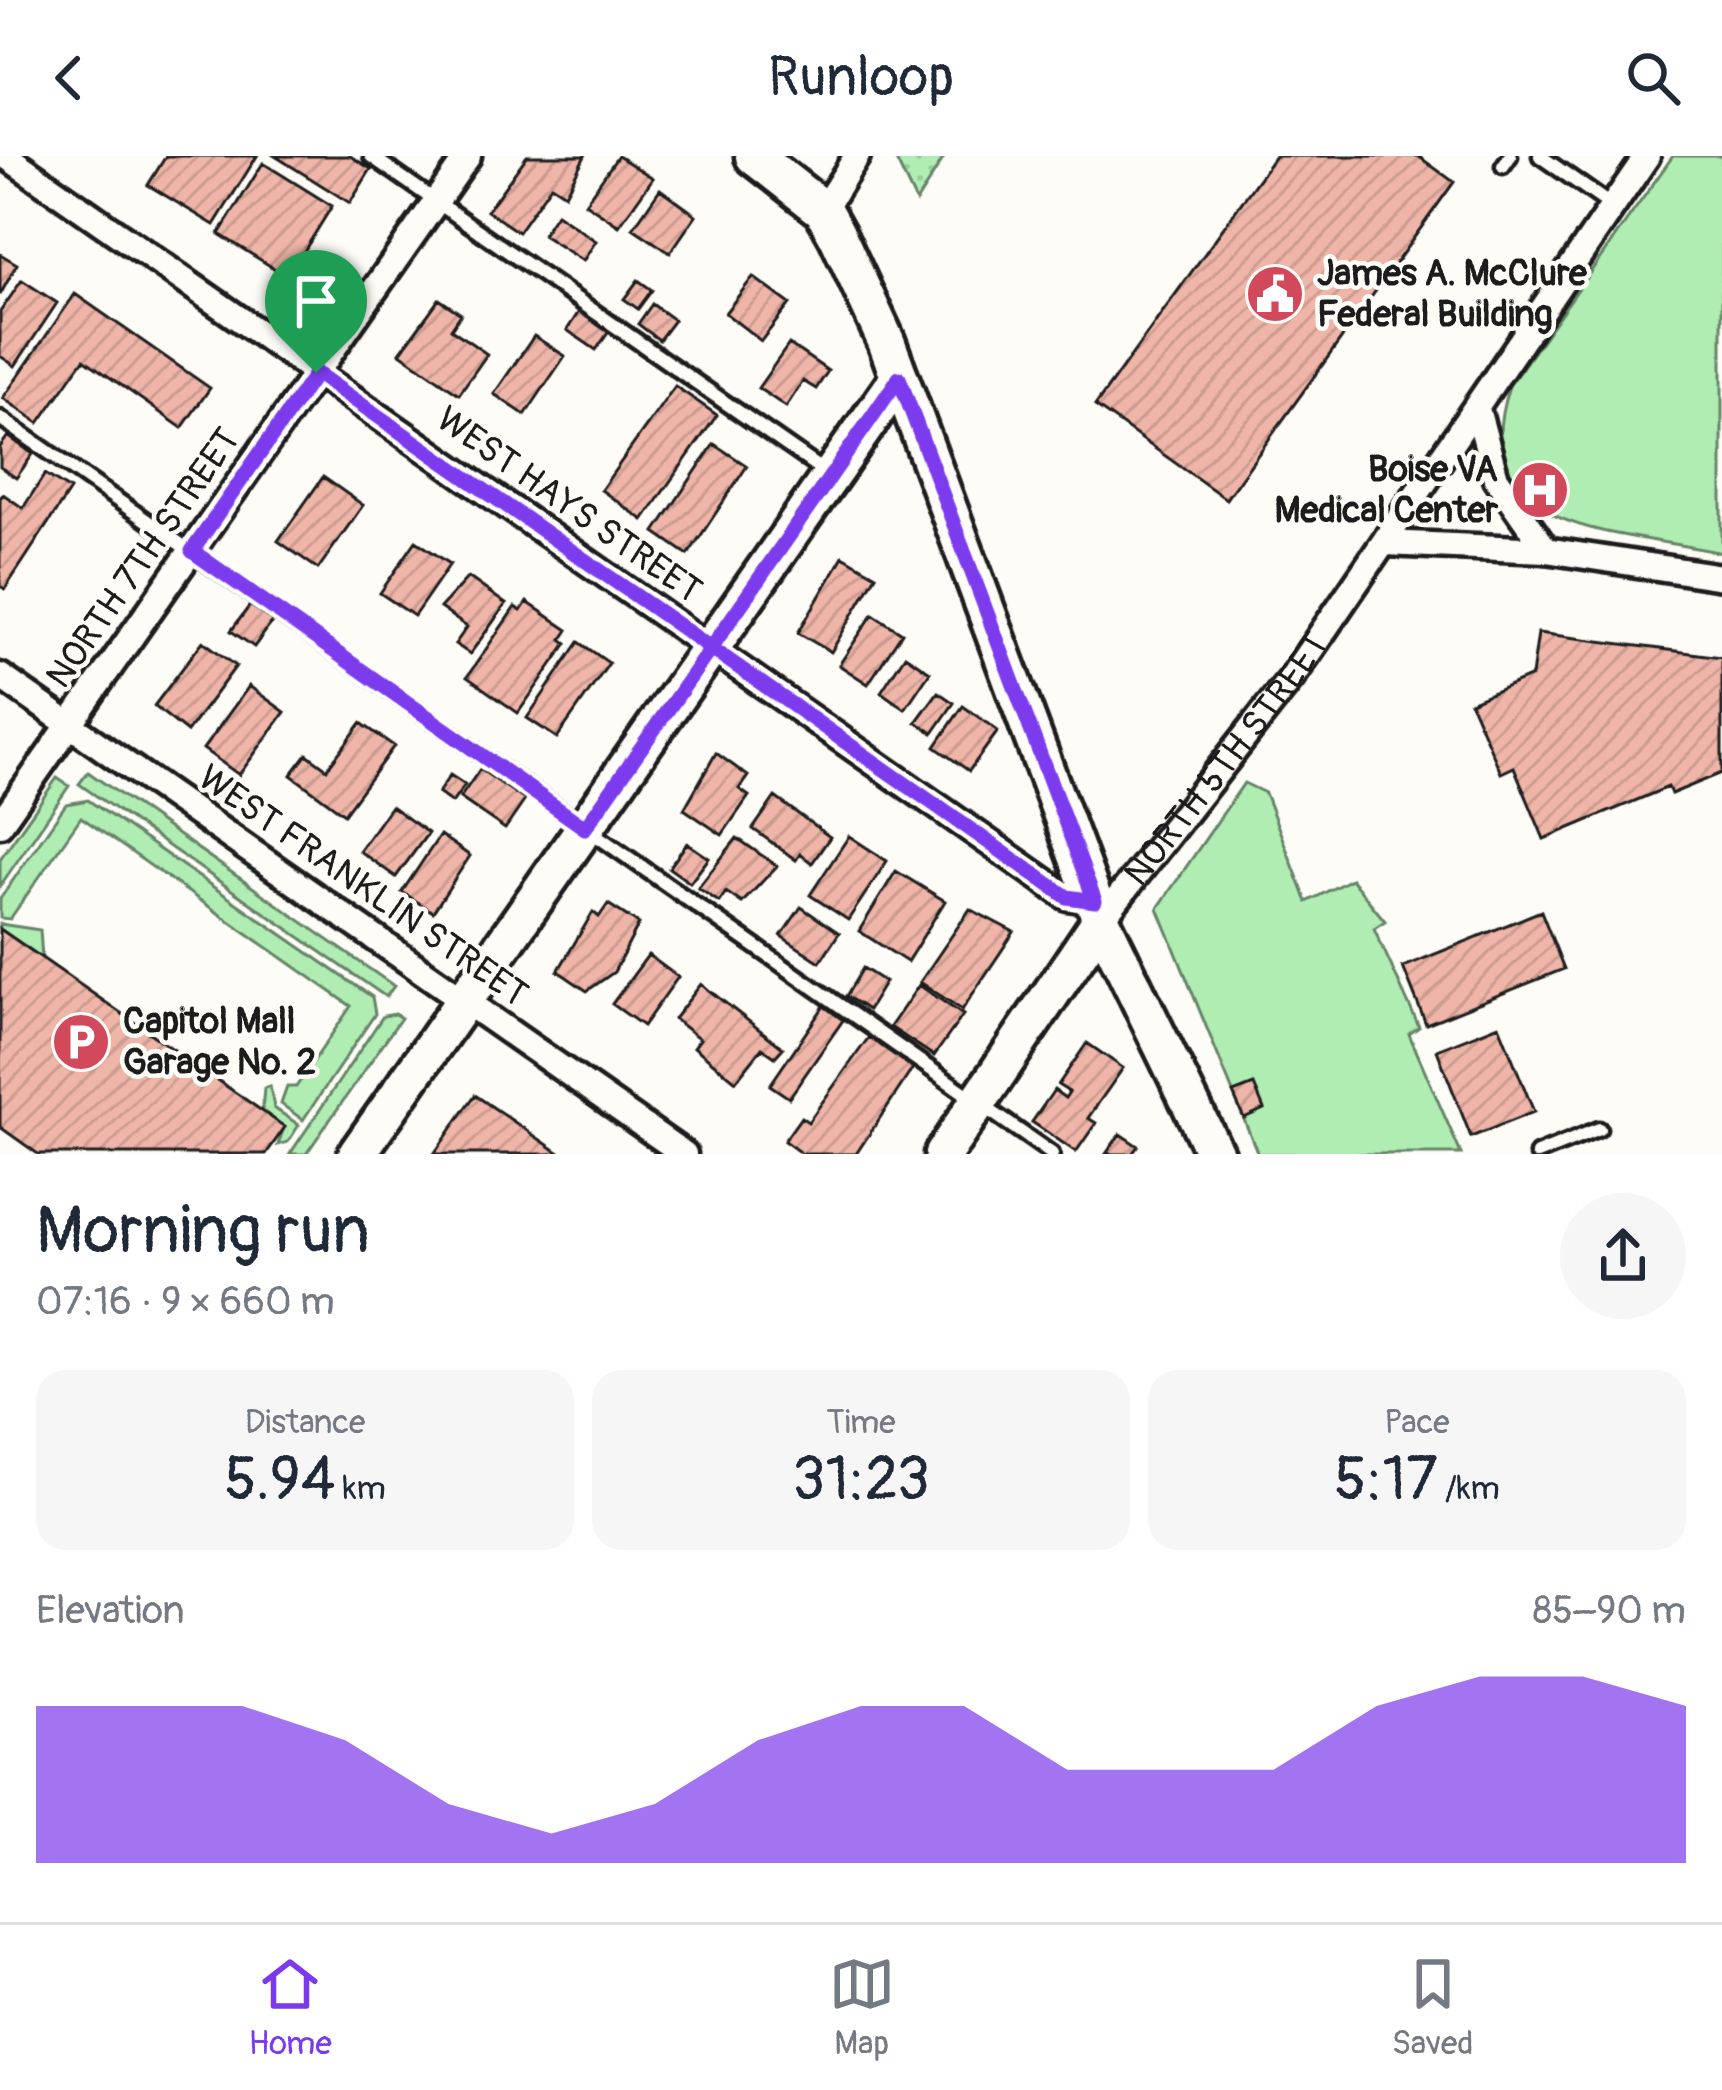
<!DOCTYPE html>
<meta charset="utf-8">
<style>
body{margin:0;font-family:Pangolin,sans-serif;background:#f6f6f7;color:#1f2937;height:100vh;display:flex;flex-direction:column;font-size:45px;white-space:nowrap}
*{box-sizing:border-box;margin:0}
p{font-size:39px;color:#747a83}
.icon{flex:none;width:66px;height:66px;fill:none;stroke:currentColor;stroke-width:2;stroke-linecap:round;stroke-linejoin:round}
.map{position:relative;height:998px;overflow:hidden}
.drawer{display:flex;flex-direction:column;background:#fff;flex:1}
.drawer>*{flex:none}
.pin{position:absolute;display:grid;place-items:center;width:102px;height:102px;color:#fff;margin:-123px -51px;border-radius:50% 50% 50% 0;rotate:-45deg;box-shadow:0 0 12px #0007}
.pin .icon{rotate:45deg}
.round{display:grid;place-items:center;flex:none;width:126px;height:126px;border-radius:63px;background:#f6f6f7}
.summary{display:flex;align-items:center;justify-content:space-between;height:204px;padding:0 36px}
h1{font-size:66px;font-weight:600;line-height:90px}
.figures{display:grid;grid-template-columns:repeat(3,1fr);gap:18px;height:204px;padding:12px 36px}
.figures div{display:grid;align-content:center;border-radius:30px;background:#f6f6f7;text-align:center}
.figures b{font-size:60px;font-weight:600}
.figures small{font-size:33px;font-weight:400}
.figures p{font-size:33px}
.chart{height:336px;padding:24px 36px}
.chart p{display:flex;justify-content:space-between}
.chart svg{width:100%;height:216px;margin-top:12px;fill:#7c3aed;opacity:.7}
header{display:flex;justify-content:space-between;align-items:center;height:156px;padding:0 36px;background:#fff;font-size:54px;font-weight:600}
.tabs{display:flex;justify-content:space-around;align-items:center;height:168px;border-top:3px solid #e0e1e3;background:#fff;font-size:33px;color:#747a83}
.tabs a{display:grid;justify-items:center;gap:6px}
.tabs .active{color:#7c3aed}
.map>svg:first-child{display:block}
.green{fill:#b0edb3;stroke:#668468;stroke-width:3}
.park{fill:url(#park-dots);stroke:#668468;stroke-width:3}
.building{fill:url(#building-hatch);stroke:#1c1c1c;stroke-width:3}
.lines{fill:none;stroke-linecap:round;stroke-linejoin:round}
.lane-casing{stroke:#1c1c1c;stroke-width:21}
.street-casing{stroke:#1c1c1c;stroke-width:33}
.secondary-casing{stroke:#1c1c1c;stroke-width:45}
.lane{stroke:#fdfcf7;stroke-width:12}
.street{stroke:#fdfcf7;stroke-width:24}
.secondary{stroke:#fdfcf7;stroke-width:36}
.route-casing{stroke:#fff;stroke-width:24}
.route{stroke:#7c3aed;stroke-width:15}
.labels{text-anchor:middle;dominant-baseline:central;stroke-width:9;stroke-linejoin:round;paint-order:stroke}
.poi-label{font-size:36px;font-weight:bold;fill:#1c1c1c;stroke:#fdfcf7;text-anchor:start}
.street-label{font-size:36px;fill:#1c1c1c;stroke:#fdfcf7}
</style>
<header><svg class="icon" aria-label="back" viewBox="0 0 24 24"><path d="M15 5l-7 7 7 7"/></svg>Runloop<svg class="icon" aria-label="search" viewBox="0 0 24 24"><circle cx="10" cy="10" r="6"/><path d="M15 15l6 6"/></svg></header>
<div class="map">
<svg width="1722" height="998" viewBox="0 0 1722 998">
<defs>
<pattern id="park-dots" width="8" height="8" patternUnits="userSpaceOnUse" patternTransform="scale(3)"><rect width="8" height="8" fill="#b0edb3"/><path d="M2 2h.1M6 6h.1" fill="none" stroke="#97cb99" stroke-width="1.8" stroke-linecap="round"/></pattern>
<pattern id="building-hatch" width="6" height="6" patternUnits="userSpaceOnUse" patternTransform="scale(3)"><rect width="6" height="6" fill="#efb5a8"/><path d="M-1 1l2-2M0 6l6-6M5 7l2-2" fill="none" stroke="#cc9b90"/></pattern>
</defs>
<rect width="100%" height="100%" fill="#fdfcf7"/>
<filter id="ink" filterUnits="userSpaceOnUse"><feTurbulence type="fractalNoise" baseFrequency=".00833" numOctaves="2"/><feDisplacementMap in="SourceGraphic" scale="24" xChannelSelector="R" yChannelSelector="G"/><feConvolveMatrix kernelMatrix="1 2 1 2 8 2 1 2 1" color-interpolation-filters="sRGB"/></filter>
<g filter="url(#ink)">
<path class="green" d="M 1673,0 L 1722,0 L 1722,397 C 1624,374 1459,382 1509,230 Z
M 88,616 L 394,830 L 386,841 L 79,628 Z
M 57,622 L 69,630 L 0,730 L 0,703 Z
M 1244,627 L 1265,637 L 1307,746 L 1351,723 L 1385,765 L 1374,772 L 1419,871 L 1409,878 L 1461,998 L 1258,998 L 1158,752 Z
M 88,644 L 372,841 L 375,858 L 303,964 L 281,948 L 287,931 L 296,931 L 351,850 L 81,661 L 10,763 L 0,762 L 0,743 L 66,648 Z
M 0,768 L 40,774 L 42,802 L 0,773 Z
M 395,858 L 401,862 L 306,998 L 290,998 L 383,860 Z
M 270,930 L 274,952 L 299,969 L 288,986 L 278,989 L 284,971 L 262,955 L 264,932 Z"/>
<path class="park" d="M 894,0 L 945,0 L 916,46 Z"/>
<path class="building" d="M 166,0 L 257,0 L 214,69 L 148,29 Z
M 275,0 L 350,0 L 371,13 L 350,47 Z
M 527,0 L 585,0 L 565,38 L 551,29 L 518,76 L 487,55 Z
M 618,0 L 653,22 L 619,70 L 585,47 Z
M 1275,0 L 1418,0 L 1454,26 L 1226,343 L 1095,250 Z
M 263,7 L 332,50 L 288,121 L 219,78 Z
M 660,33 L 696,59 L 670,97 L 633,72 Z
M 556,58 L 596,85 L 583,105 L 542,79 Z
M 0,98 L 17,108 L 0,139 Z
M 753,121 L 790,148 L 761,185 L 725,157 Z
M 22,124 L 57,147 L 15,210 L 0,200 L 0,156 Z
M 638,124 L 652,134 L 638,153 L 624,143 Z
M 75,138 L 210,232 L 182,272 L 84,203 L 39,267 L 3,242 Z
M 439,143 L 461,158 L 451,173 L 487,198 L 459,238 L 400,197 Z
M 652,148 L 674,164 L 659,184 L 638,168 Z
M 580,154 L 610,174 L 596,194 L 567,174 Z
M 534,180 L 565,200 L 525,259 L 494,238 Z
M 789,188 L 828,215 L 816,233 L 803,225 L 786,251 L 758,232 Z
M 675,230 L 717,259 L 643,364 L 601,334 Z
M 8,280 L 33,298 L 16,322 L 0,311 L 0,291 Z
M 714,288 L 747,310 L 688,399 L 655,376 Z
M 45,318 L 70,334 L 5,433 L 0,430 L 0,342 L 3,338 L 23,352 Z
M 323,321 L 363,349 L 318,413 L 278,385 Z
M 416,385 L 450,408 L 414,460 L 380,437 Z
M 843,400 L 876,419 L 831,496 L 798,477 Z
M 468,421 L 506,448 L 470,498 L 455,488 L 467,471 L 440,452 Z
M 527,446 L 568,474 L 562,483 L 567,487 L 518,557 L 467,521 L 515,451 L 521,455 Z
M 250,449 L 273,465 L 254,491 L 231,475 Z
M 873,458 L 902,477 L 868,528 L 839,509 Z
M 1538,477 L 1722,501 L 1722,617 L 1671,638 L 1668,631 L 1544,683 L 1514,611 L 1501,617 L 1470,546 L 1532,520 Z
M 203,485 L 236,510 L 187,576 L 154,550 Z
M 579,486 L 609,507 L 557,582 L 527,562 Z
M 905,499 L 930,516 L 905,553 L 881,536 Z
M 249,530 L 285,556 L 239,619 L 203,593 Z
M 938,536 L 954,547 L 933,577 L 916,566 Z
M 963,550 L 998,575 L 969,615 L 935,591 Z
M 361,567 L 394,590 L 344,658 L 291,619 L 307,598 L 327,613 Z
M 716,597 L 748,620 L 739,633 L 749,640 L 722,679 L 684,653 Z
M 480,613 L 525,644 L 505,673 L 460,642 Z
M 450,619 L 465,629 L 452,647 L 438,637 Z
M 775,641 L 830,681 L 812,707 L 800,698 L 796,704 L 753,673 Z
M 391,650 L 428,677 L 396,721 L 359,695 Z
M 440,679 L 470,700 L 433,756 L 402,736 Z
M 849,680 L 887,705 L 848,764 L 810,739 Z
M 737,682 L 777,710 L 742,747 L 726,736 L 719,746 L 698,732 Z
M 687,687 L 709,702 L 690,727 L 669,712 Z
M 896,715 L 945,745 L 907,806 L 859,775 Z
M 608,748 L 639,768 L 614,816 L 587,835 L 558,815 L 593,756 L 599,761 Z
M 801,751 L 839,777 L 820,806 L 781,780 Z
M 970,753 L 1014,776 L 962,854 L 920,826 Z
M 1541,755 L 1564,813 L 1426,868 L 1403,811 Z
M 0,773 L 285,971 L 266,998 L 38,998 L 0,971 Z
M 648,799 L 678,821 L 643,870 L 612,848 Z
M 863,812 L 885,826 L 868,854 L 846,840 Z
M 701,828 L 783,892 L 775,901 L 762,892 L 736,925 L 694,891 L 700,883 L 674,863 Z
M 919,829 L 963,859 L 934,900 L 890,871 Z
M 824,850 L 843,864 L 789,942 L 770,929 Z
M 1499,869 L 1534,956 L 1471,981 L 1437,894 Z
M 869,881 L 913,912 L 856,998 L 802,998 L 784,985 L 801,961 L 808,966 Z
M 1087,887 L 1123,912 L 1088,962 L 1096,967 L 1076,996 L 1032,966 L 1054,934 L 1065,942 L 1069,936 L 1058,929 Z
M 1254,929 L 1264,953 L 1244,962 L 1233,937 Z
M 475,939 L 561,998 L 434,998 Z
M 1120,978 L 1138,990 L 1132,998 L 1106,998 Z"/>
<g class="lines">
<g class="lane-casing">
<path id="lane" d="M 371,0 L 825,316
M 1540,0 L 1613,51
M 1503,10 L 1510,0
M 0,262 L 1052,998
M 1537,998 L 1599,973"/>
</g>
<g class="street-casing">
<g id="street">
<path d="M 6,0 L 1067,741 L 1095,745"/>
<path d="M 823,54 L 857,0"/>
<path d="M 1477,253 L 1496,322 L 1546,394"/>
<path d="M 1385,387 L 1546,394 L 1722,421"/>
<path d="M 0,520 L 684,998"/>
<path d="M 0,668 L 468,0"/>
<path id="s1" d="M 1101,764 L 1292,521 L 1647,0"/>
</g>
</g>
<g class="secondary-casing">
<path id="secondary" d="M 754,0 L 823,54 L 838,81 L 886,185 L 1101,764 L 1215,998
M 357,998 L 899,222
M 943,998 L 1101,764"/>
</g>
<use href="#lane" class="lane"/>
<use href="#street" class="street"/>
<use href="#secondary" class="secondary"/>
</g>
</g>
<g class="lines" filter="url(#ink)">
<g class="route-casing">
<path id="route" d="M 316,217 L 192,395 L 585,672 L 711,492 L 1067,741 L 1095,745 L 899,222 L 711,492 L 316,217"/>
</g>
<use href="#route" class="route"/>
</g>
<defs>
<g id="civic-disc" transform="scale(3)"><circle r="9.5" fill="#d1495b" stroke="#fdfcf7"/><path d="M-.6-6.5H3V-4.5H.6V-3L4-1V1h2V6H-6V1h2V-1L-.6-3ZM-1.2 2.5V6h2.4V2.5Z" fill="#fff"/></g>
<g id="hospital-disc" transform="scale(3)"><circle r="9.5" fill="#d1495b" stroke="#fdfcf7"/><path d="M-5-5h3v3.5h4V-5h3V5h-3V1.5h-4V5h-3Z" fill="#fff"/></g>
<g id="parking-disc" transform="scale(3)"><circle r="9.5" fill="#d1495b" stroke="#fdfcf7"/><path d="M-3.5-5.5H1a3.5 3.5 0 0 1 0 7H-1V5.5H-3.5ZM-1-3.4V-.6H.8a1.4 1.4 0 0 0 0-2.8Z" fill="#fff"/></g>
</defs>
<g fill-rule="evenodd">
<use href="#civic-disc" x="1275" y="138"/>
<use href="#hospital-disc" x="1540" y="334"/>
<use href="#parking-disc" x="81" y="886"/>
</g>
<g class="labels">
<g class="poi-label">
<text x="1317" y="117">James A. McClure<tspan x="1317" dy="41">Federal Building</tspan></text>
<text x="1498" y="313" text-anchor="end">Boise VA<tspan x="1498" dy="41">Medical Center</tspan></text>
<text x="123" y="865">Capitol Mall<tspan x="123" dy="41">Garage No. 2</tspan></text>
</g>
<g class="street-label">
<text transform="translate(569 349) rotate(35)">WEST HAYS STREET</text>
<text transform="translate(143 402) rotate(-55)">NORTH 7TH STREET</text>
<text stroke="none"><textPath href="#s1" startOffset="204">NORTH 5TH STREET</textPath></text>
<text transform="translate(363 730) rotate(35)">WEST FRANKLIN STREET</text>
</g>
</g>
</svg>
<div class="pin" style="left:316px;top:217px;background:#1e9e55"><svg class="icon" aria-label="arrive" viewBox="0 0 24 24"><path d="M6 21V4h12l-3 4 3 4H6"/></svg></div>
</div>
<section class="drawer">
<div class="summary"><div><h1>Morning run</h1><p>07:16 · 9 × 660 m</p></div><a class="round"><svg class="icon" aria-label="share" viewBox="0 0 24 24"><path d="M12 15V3M7 8l5-5 5 5M5 13v7h14v-7"/></svg></a></div>
<div class="figures">
<div><p>Distance</p><b>5.94<small> km</small></b></div>
<div><p>Time</p><b>31:23</b></div>
<div><p>Pace</p><b>5:17<small> /km</small></b></div>
</div>
<div class="chart"><p><span>Elevation</span>85–90 m</p>
<svg viewBox="0 0 160 44" preserveAspectRatio="none"><path d="M0 44V12L10 12L20 12L30 19L40 32L50 38L60 32L70 19L80 12L90 12L100 25L110 25L120 25L130 12L140 6L150 6L160 12V44z"/></svg>
</div>
</section>
<nav class="tabs">
<a class="active"><svg class="icon" aria-label="home" viewBox="0 0 24 24"><path d="M3 11l9-7 9 7M6 9v11h12V9"/></svg>Home</a>
<a><svg class="icon" aria-label="map" viewBox="0 0 24 24"><path d="M3 6l6-2 6 2 6-2v14l-6 2-6-2-6 2zM9 4v14M15 6v14"/></svg>Map</a>
<a><svg class="icon" aria-label="saved" viewBox="0 0 24 24"><path d="M7 4h10v16l-5-4-5 4z"/></svg>Saved</a>
</nav>
